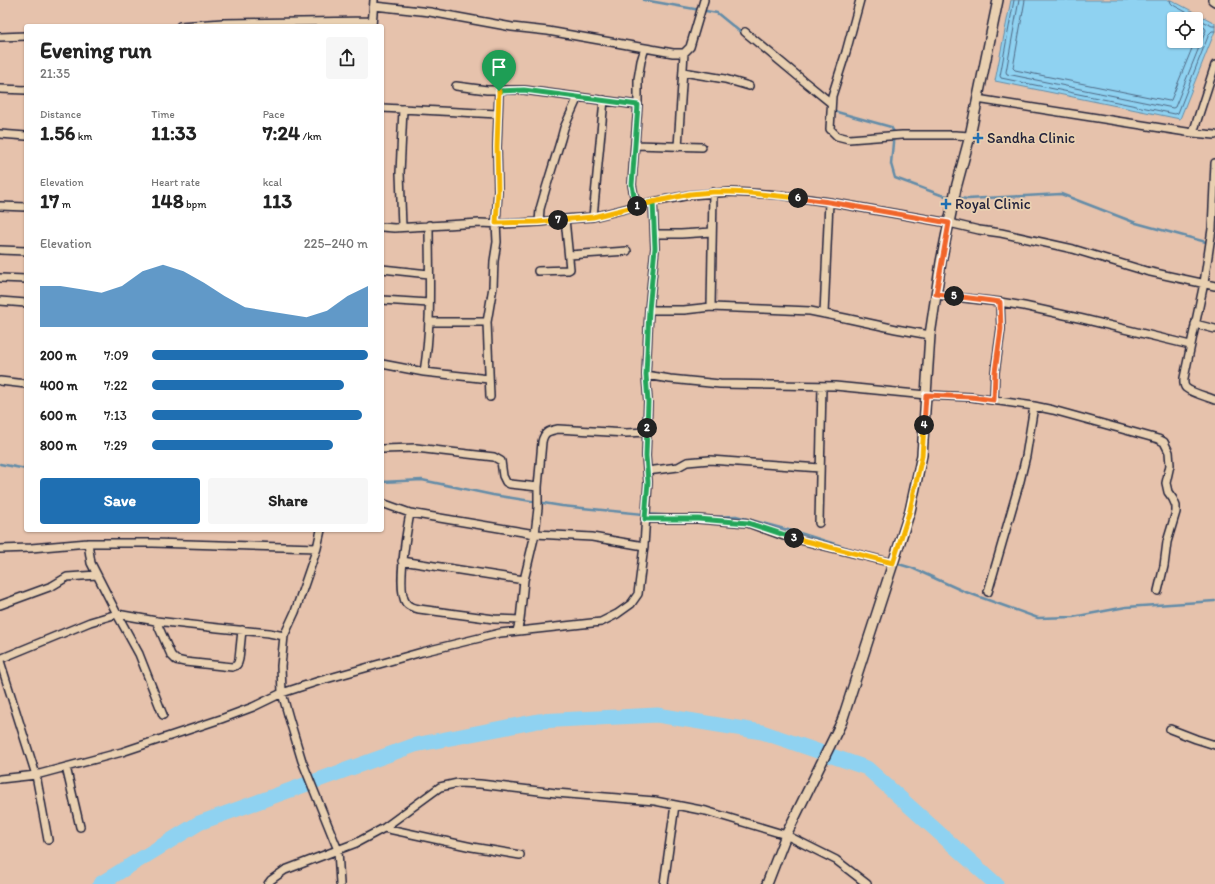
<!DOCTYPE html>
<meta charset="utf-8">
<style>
body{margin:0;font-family:Itim,sans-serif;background:#f6f6f6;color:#222;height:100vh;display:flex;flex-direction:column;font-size:15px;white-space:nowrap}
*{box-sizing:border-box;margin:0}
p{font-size:13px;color:#767676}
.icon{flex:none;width:22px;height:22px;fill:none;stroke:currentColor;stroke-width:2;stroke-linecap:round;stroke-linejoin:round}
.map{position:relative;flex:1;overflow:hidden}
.drawer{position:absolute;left:24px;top:24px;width:360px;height:508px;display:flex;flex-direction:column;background:#fff;border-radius:4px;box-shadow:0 1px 3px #0004}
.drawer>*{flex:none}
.tools{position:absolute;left:1167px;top:12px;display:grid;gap:8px}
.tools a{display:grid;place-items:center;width:36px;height:36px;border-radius:4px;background:#fff;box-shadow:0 1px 3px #0004;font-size:20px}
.pin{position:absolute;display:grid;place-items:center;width:34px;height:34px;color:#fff;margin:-41px -17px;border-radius:50% 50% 50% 0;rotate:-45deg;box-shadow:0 0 4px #0007}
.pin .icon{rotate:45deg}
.km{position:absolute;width:20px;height:20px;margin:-10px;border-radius:50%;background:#222;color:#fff;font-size:11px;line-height:20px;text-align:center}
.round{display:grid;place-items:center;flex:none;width:42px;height:42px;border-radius:4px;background:#f6f6f6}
.head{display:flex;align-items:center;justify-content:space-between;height:68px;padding:0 16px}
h1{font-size:22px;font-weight:700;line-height:30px}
.stats{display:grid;grid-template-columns:repeat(3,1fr);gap:6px;height:68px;padding:4px 16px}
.stats div{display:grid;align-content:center}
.stats b{font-size:20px;font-weight:700}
.stats small{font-size:11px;font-weight:400}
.stats p{font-size:11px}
.chart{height:112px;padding:8px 16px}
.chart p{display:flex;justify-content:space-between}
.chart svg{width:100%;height:72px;margin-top:4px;fill:#1f6fb2;opacity:.7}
.cta{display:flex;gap:8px;margin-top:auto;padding:8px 16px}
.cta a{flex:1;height:46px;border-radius:4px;background:#1f6fb2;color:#fff;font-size:16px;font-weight:700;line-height:46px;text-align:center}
.cta a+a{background:#f6f6f6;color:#222}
ul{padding:0 16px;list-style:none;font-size:13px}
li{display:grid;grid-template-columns:64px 48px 1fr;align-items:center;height:30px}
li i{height:10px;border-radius:5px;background:#1f6fb2}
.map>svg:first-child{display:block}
.water{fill:#8fd2f1;stroke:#638ca8;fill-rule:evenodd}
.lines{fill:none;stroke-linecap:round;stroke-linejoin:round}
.shore{stroke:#4e6884;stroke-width:1}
.stream{stroke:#638ca8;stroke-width:2.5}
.river{stroke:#8fd2f1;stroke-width:15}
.street-casing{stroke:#22223b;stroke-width:10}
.secondary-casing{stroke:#22223b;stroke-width:12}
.street{stroke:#e9d0b1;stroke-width:7}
.secondary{stroke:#e9d0b1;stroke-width:9}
.split-1-casing{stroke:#fff;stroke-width:8}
.split-2-casing{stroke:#fff;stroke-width:8}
.split-3-casing{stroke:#fff;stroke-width:8}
.split-4-casing{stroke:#fff;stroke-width:8}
.split-5-casing{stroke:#fff;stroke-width:8}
.split-6-casing{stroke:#fff;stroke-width:8}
.split-7-casing{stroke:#fff;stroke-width:8}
.split-8-casing{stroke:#fff;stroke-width:8}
.split-1{stroke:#22a559;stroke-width:5}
.split-2{stroke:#22a559;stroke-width:5}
.split-3{stroke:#22a559;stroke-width:5}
.split-4{stroke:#f5b400;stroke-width:5}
.split-5{stroke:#f0652b;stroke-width:5}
.split-6{stroke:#f0652b;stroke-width:5}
.split-7{stroke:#f5b400;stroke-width:5}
.split-8{stroke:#f5b400;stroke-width:5}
.poi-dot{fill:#1f6fb2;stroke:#e9d0b1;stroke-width:1.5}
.labels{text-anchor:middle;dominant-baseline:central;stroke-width:3.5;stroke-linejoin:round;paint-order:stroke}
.poi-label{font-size:15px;fill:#22223b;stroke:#e9d0b1;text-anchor:start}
</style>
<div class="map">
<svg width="1215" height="884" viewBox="0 0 1215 884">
<rect width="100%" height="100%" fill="#e6c2ac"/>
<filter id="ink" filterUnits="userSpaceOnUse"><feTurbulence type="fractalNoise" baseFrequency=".025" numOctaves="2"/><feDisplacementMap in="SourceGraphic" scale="8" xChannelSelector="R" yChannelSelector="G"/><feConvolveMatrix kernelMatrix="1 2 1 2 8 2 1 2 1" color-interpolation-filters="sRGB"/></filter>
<g filter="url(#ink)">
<path class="water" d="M 1011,0 L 1171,0 L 1215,23 L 1215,31 L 1180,119 L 995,81 ZM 1174,19 L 1196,19 L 1196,41 L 1174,41 Z"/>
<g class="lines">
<path class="shore" d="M 1014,0 L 1000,76 L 1001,78 L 1175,114 L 1178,113 L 1209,34 L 1212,31 L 1215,31
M 1019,0 L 1006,72 L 1007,74 L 1173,108 L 1175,107 L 1206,30 L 1205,28 L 1196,23
M 1025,0 L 1013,68 L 1015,70 L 1169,101 L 1171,100 L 1195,41
M 1170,0 L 1171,3 L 1173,5 L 1212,26 L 1215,26"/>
<path class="stream" d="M 644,0 L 717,13 L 744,35
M 805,86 L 837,112 L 891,127 L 894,132 L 891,164 L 895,178 L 941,195 L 967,199 L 1061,194 L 1136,223 L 1206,242 L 1215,242
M 0,464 L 26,469
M 382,482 L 422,480 L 493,495 L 562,506 L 643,514 L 681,516
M 712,517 L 736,516 L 803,534 L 854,550
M 895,563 L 912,568 L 963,591 L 1038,618 L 1073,617 L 1126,607 L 1215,601"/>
<path class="river" d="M 100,884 L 199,823 L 415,745 L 538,721 L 657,715 L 762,732 L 867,768 L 996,884"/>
<g class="street-casing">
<path id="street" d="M 860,0 L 846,52 L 832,96 L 830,129 L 837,136 L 849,139 L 902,135 L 955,135 L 970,136
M 1212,0 L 1215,2
M 374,6 L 430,12 L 512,27 L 548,31 L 645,48
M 180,26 L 223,23 L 372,21
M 372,26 L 374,0
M 745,32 L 805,82 L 831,103
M 0,37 L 26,36
M 683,72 L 725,79 L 749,86
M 456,86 L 487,90 L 524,90 L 638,105
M 0,89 L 26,90
M 977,99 L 1193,133 L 1215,135
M 382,108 L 498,114
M 1193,133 L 1215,65
M 0,134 L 26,136
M 635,145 L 702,147
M 678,147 L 684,53
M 1215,163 L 1212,229 L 1204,283 L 1184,378 C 1184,382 1183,385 1186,388 C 1192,393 1208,397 1215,400
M 0,206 L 26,207
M 636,206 L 632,185 L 633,169 L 638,105 L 638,79 L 641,61 L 645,48 L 673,53 L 684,53 L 690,47 L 704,0
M 593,217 L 604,100
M 539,222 L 540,209 L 546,188 L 561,139 L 564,128 L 578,97
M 382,227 L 394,228 L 480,223 L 502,224 L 539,222 L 565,219 L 593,217 L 648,203 L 690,195 L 730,192 L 750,193 L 780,195 L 829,202 L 949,223 L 979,230 L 1001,233 L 1073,249 L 1146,271 L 1215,286
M 402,227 L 400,173 L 403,109
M 655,234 L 681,234 L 712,232
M 0,250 L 26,251
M 569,255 L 627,251
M 382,269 L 429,274
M 538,271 L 568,270 L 570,269 L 565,219
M 0,278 L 26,279
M 936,295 L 1000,302 L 1024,306 L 1083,319 L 1190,345
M 382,300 L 429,303
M 0,301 L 26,303
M 711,307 L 713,192
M 649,310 L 684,310 L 711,307 L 810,311 L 845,318 L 896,329 L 930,335
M 824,314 L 829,202
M 429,322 L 487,322
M 1195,324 L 1215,329
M 382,364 L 424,372 L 489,379
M 424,372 C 432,324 429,274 429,225
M 646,375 L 670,379 L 720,384 L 835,386 L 926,395 L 971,397 L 1034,406 L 1053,410 L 1158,439 L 1164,442 L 1169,452 L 1170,465 L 1166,483 L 1168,492 L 1173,499 L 1176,506 L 1176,512 L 1167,542 L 1164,566 L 1158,591
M 0,381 L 26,384
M 490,397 L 487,322 L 493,287 L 494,261 L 497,242 L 496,223 L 498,191 L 497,147 L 499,91
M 994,400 L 995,372 L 1001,329 L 1000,302
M 382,449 L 416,448 L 494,457 L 501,461 L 503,476 L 506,482 L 510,484 L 538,487
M 647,471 L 678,467 L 687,462 L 710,460 L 820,468
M 382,503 L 410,513 L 535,534 L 592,537 L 644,546
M 410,513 C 407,530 396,589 406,603 C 409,607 414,608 419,609 L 494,619 L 520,620
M 645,519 L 698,519 L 748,523 L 784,536 L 893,563
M 819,523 L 822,386
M 88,543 L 91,563 L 117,614 L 139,654 L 163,715
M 317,548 L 295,612 L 284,636 L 281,666 L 282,693 L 289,718 L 302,761 L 338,850 L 340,884
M 0,549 L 31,548 L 88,543 L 153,543 L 317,548 L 321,530
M 402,561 L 524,580
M 988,592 L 1020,481 L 1026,456 L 1034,406
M 0,605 L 52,586 L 67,577 L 97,575
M 156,621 L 171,655 L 176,660 L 185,662 L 232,667 C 237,666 238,664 239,659 L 242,630
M 517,631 L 520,620 L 524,580 L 535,534 L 538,508 L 538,487 L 542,442 C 544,432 548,431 558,429 L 626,433 L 647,432
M 0,659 L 90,622 L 117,614 L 156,621 L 218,628 L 269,633 L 284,636
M 0,661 L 36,775 L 48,840
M 1170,729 L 1196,739 L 1215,745
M 66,767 L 80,827
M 0,779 L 36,775 L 122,752 L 221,719 L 253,707 L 282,693 L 319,681 L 422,652 L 500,633 L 601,622 L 617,614 L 631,604 L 638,594 L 644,546 L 648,482 L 646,456 L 648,402 L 646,375 L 649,310 L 655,248 L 653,202
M 384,828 L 472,847 L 520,855
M 268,884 L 271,880 L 285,870 L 356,843 L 384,828 L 440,787 L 458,783 L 480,784 L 556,793 L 655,801 L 706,811 L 786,835 L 836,860 L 867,884
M 664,884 L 675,805"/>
</g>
<g class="secondary-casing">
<path id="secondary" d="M 767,884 L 786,835 L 842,721 L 910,511 L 922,455 L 930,335 L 941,262 L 956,188 L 970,136 L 998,0"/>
</g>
<use href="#street" class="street"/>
<use href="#secondary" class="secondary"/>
</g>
</g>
<g class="lines" filter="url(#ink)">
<g class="split-1-casing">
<path id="split-1" d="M 499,91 L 524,90 L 638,105 L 632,185 L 636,206 L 637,206"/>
</g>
<g class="split-2-casing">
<path id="split-2" d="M 637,206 L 653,202 L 655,248 L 649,310 L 646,375 L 648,402 L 647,428"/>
</g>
<g class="split-3-casing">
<path id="split-3" d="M 647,428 L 646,456 L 648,482 L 645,519 L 698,519 L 748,523 L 794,538"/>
</g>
<g class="split-4-casing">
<path id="split-4" d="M 794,538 L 893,563 L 910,510 L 922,456 L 924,425"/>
</g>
<g class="split-5-casing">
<path id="split-5" d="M 924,425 L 926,395 L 971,397 L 994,400 L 995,372 L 1001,329 L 1000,302 L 954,296"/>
</g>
<g class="split-6-casing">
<path id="split-6" d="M 798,198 L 829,202 L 949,223 L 936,294 L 954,296"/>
</g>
<g class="split-7-casing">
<path id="split-7" d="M 558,220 L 593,217 L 653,202 L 690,194 L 713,192 L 730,192 L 750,193 L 798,198"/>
</g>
<g class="split-8-casing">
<path id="split-8" d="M 499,91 L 497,147 L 498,191 L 496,223 L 538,222 L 558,220"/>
</g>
<use href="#split-1" class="split-1"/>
<use href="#split-2" class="split-2"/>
<use href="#split-3" class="split-3"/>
<use href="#split-4" class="split-4"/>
<use href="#split-5" class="split-5"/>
<use href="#split-6" class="split-6"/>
<use href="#split-7" class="split-7"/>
<use href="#split-8" class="split-8"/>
</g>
<g class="poi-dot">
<path d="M976 132h4v4h4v4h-4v4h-4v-4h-4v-4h4z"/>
<path d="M944 198h4v4h4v4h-4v4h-4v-4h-4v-4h4z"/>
</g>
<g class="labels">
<g class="poi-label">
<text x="987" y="138">Sandha Clinic</text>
<text x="955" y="204">Royal Clinic</text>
</g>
</g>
</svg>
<div class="tools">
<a><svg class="icon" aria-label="locate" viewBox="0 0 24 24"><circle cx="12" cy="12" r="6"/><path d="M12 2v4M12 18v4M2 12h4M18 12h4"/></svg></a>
</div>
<div class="pin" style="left:499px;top:91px;background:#1e9e55"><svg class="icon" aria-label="arrive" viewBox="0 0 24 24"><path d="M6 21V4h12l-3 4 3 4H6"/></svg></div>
<b class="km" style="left:637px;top:206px">1</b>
<b class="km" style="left:647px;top:428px">2</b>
<b class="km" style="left:794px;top:538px">3</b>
<b class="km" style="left:924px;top:425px">4</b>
<b class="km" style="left:954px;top:296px">5</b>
<b class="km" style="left:798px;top:198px">6</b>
<b class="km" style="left:558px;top:220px">7</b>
<section class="drawer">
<div class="head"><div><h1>Evening run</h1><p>21:35</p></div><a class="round"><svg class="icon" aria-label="share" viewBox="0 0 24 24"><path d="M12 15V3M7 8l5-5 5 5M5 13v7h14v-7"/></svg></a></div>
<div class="stats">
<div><p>Distance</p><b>1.56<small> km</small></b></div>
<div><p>Time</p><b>11:33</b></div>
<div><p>Pace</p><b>7:24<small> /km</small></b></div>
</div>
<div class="stats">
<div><p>Elevation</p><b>17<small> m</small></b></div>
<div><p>Heart rate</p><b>148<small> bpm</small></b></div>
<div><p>kcal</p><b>113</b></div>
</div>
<div class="chart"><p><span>Elevation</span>225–240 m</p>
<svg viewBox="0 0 160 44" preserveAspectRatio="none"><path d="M0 44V19L10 19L20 21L30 23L40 19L50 10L60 6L70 10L80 17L90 25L100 32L110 34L120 36L130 38L140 34L150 25L160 19V44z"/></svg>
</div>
<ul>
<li><b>200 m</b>7:09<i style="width:100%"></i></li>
<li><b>400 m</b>7:22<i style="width:89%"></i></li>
<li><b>600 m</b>7:13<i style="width:97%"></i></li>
<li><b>800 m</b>7:29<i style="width:84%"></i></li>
</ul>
<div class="cta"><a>Save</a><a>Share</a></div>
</section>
</div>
